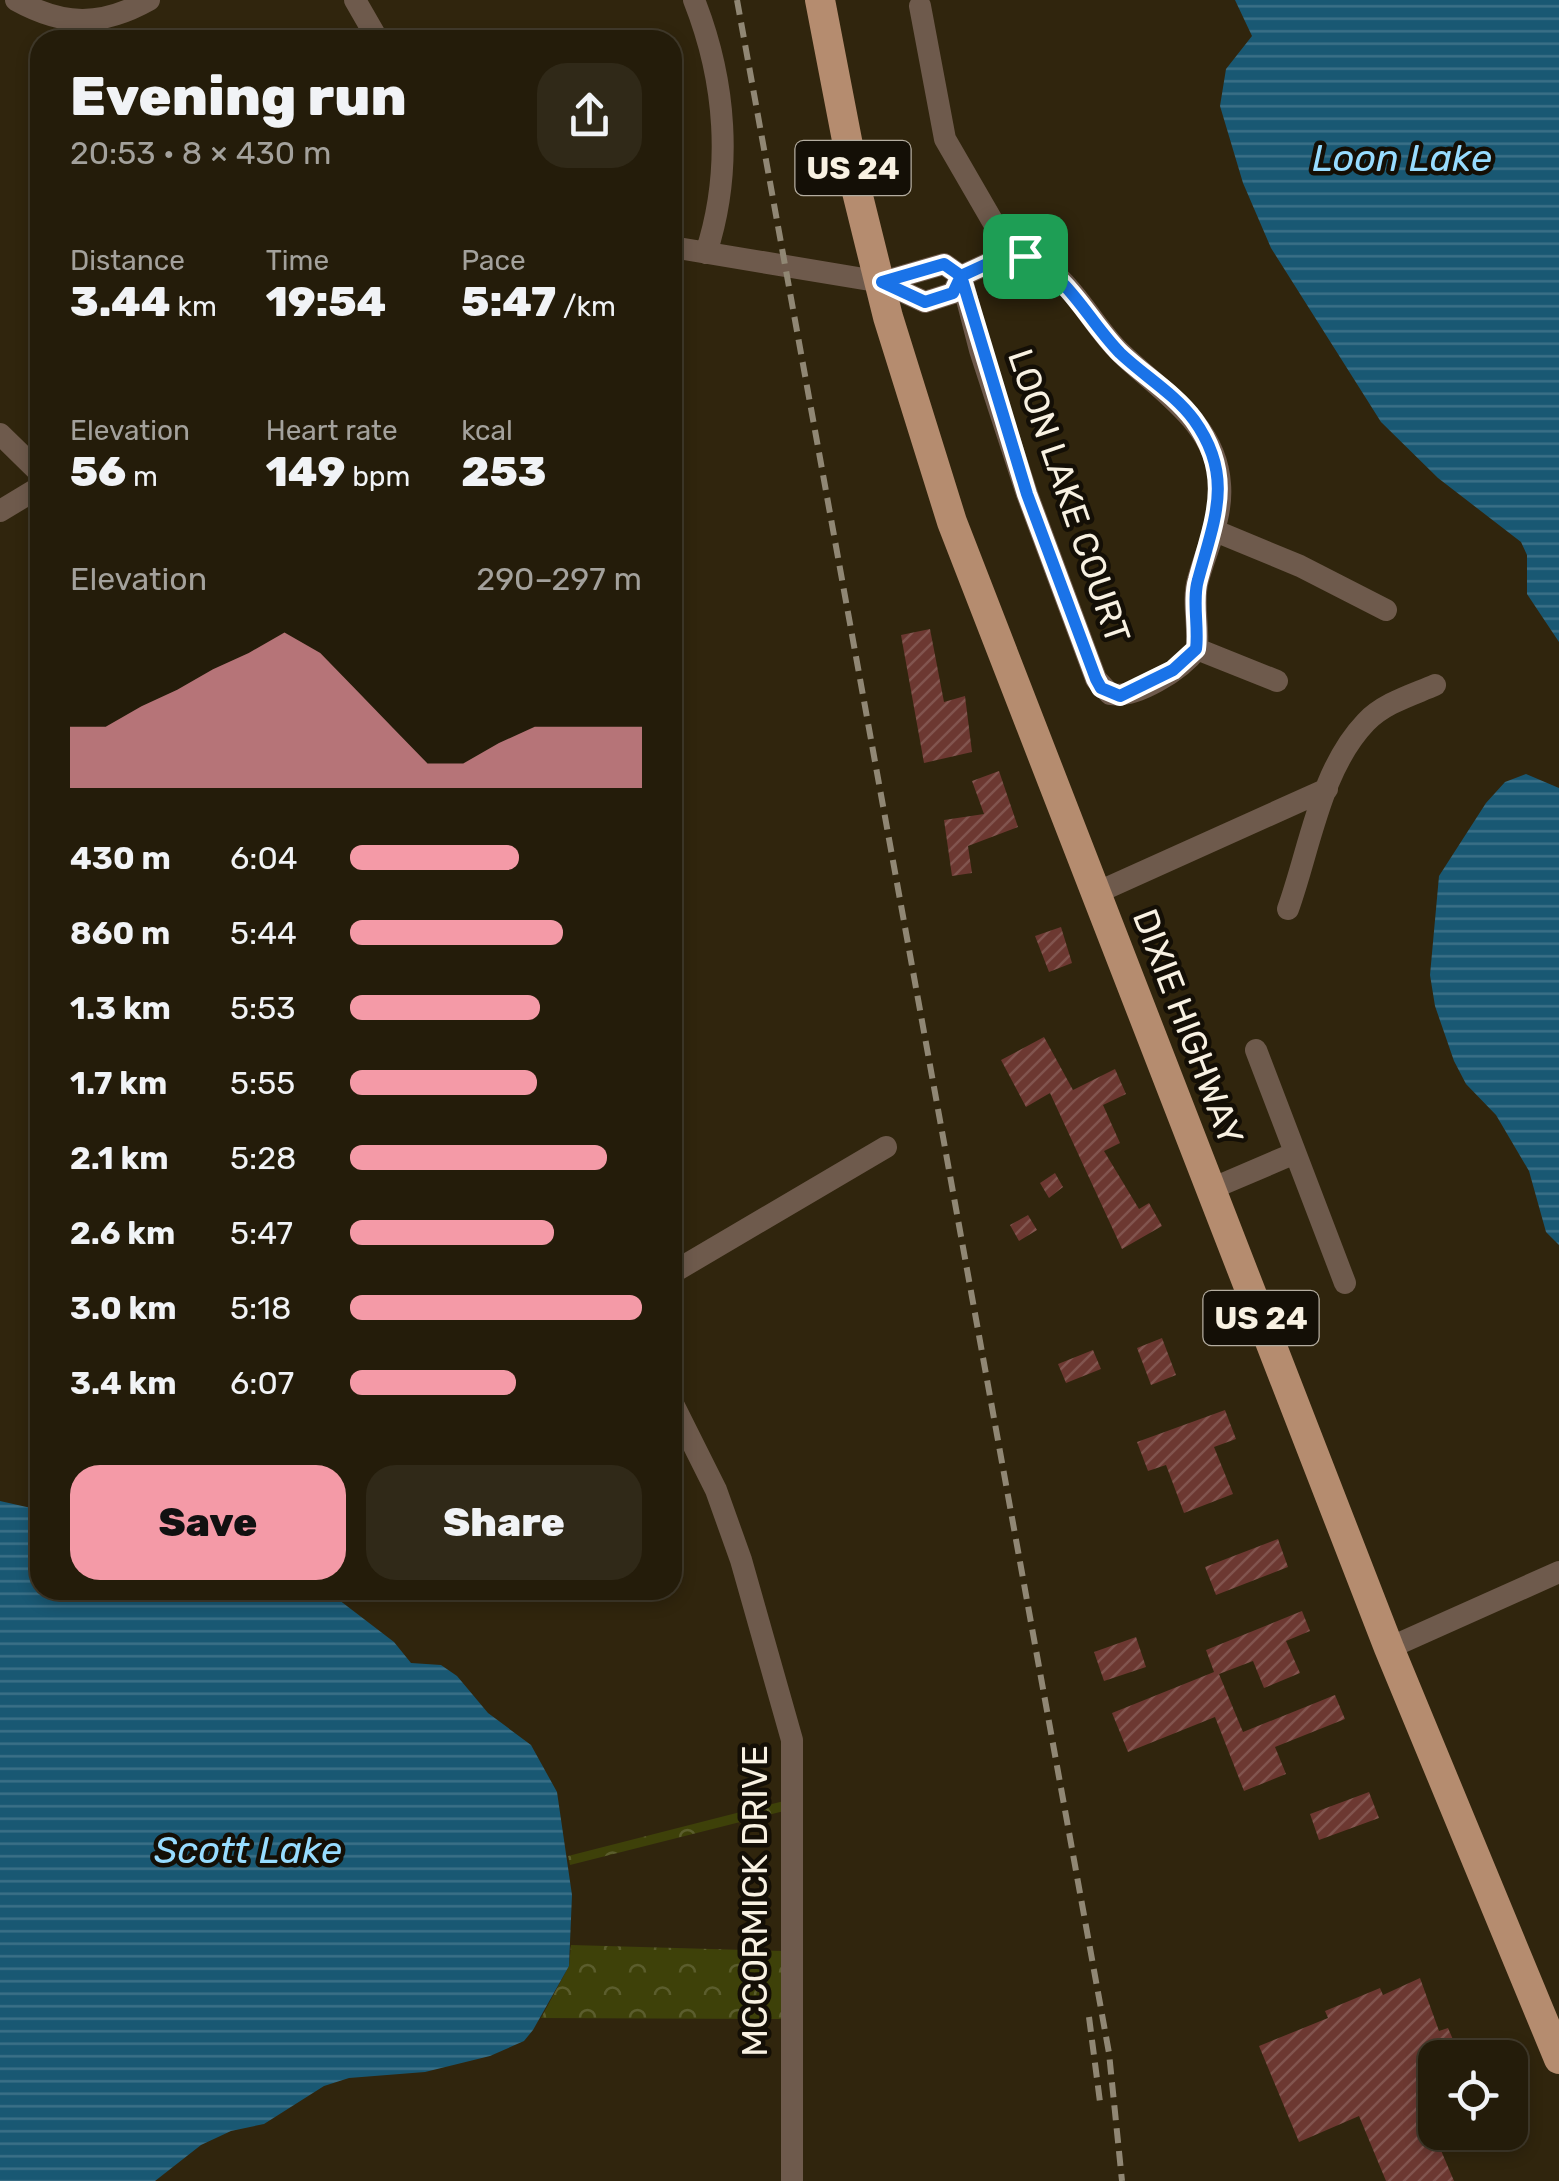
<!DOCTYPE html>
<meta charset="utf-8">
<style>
body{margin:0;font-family:Rubik,sans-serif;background:#302918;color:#f1f3f6;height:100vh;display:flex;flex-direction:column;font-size:38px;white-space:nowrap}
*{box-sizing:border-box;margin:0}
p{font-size:32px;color:#a3a19c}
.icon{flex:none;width:55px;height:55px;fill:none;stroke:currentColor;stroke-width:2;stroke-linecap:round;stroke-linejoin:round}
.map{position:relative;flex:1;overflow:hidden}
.drawer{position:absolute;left:30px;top:30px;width:652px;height:1570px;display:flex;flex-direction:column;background:#241c0a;border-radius:30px;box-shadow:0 5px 15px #0003,0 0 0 2px #413a2b}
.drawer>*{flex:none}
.controls{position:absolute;left:1418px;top:2040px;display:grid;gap:20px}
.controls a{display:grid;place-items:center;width:110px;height:110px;border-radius:20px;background:#241c0a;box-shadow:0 5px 15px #0003,0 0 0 2px #413a2b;font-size:50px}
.pin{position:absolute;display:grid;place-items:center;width:85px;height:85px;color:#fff;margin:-42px;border-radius:20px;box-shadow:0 5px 15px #0006}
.round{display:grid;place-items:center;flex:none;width:105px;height:105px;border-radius:30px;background:#302918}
.overview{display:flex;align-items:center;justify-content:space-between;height:170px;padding:0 40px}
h1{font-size:55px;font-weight:800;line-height:75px}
.metrics{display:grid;grid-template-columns:repeat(3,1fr);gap:15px;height:170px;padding:10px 40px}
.metrics div{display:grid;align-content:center}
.metrics b{font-size:42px;font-weight:800}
.metrics small{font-size:28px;font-weight:400}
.metrics p{font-size:28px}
.chart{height:280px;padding:20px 40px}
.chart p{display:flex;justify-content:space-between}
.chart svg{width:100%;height:180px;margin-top:10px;fill:#f49aa7;opacity:.7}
.button{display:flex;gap:20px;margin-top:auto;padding:20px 40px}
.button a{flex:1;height:115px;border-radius:30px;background:#f49aa7;color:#111;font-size:40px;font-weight:800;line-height:115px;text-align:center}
.button a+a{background:#302918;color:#f1f3f6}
ul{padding:0 40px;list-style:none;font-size:32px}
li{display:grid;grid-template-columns:160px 120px 1fr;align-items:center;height:75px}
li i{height:25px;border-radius:12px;background:#f49aa7}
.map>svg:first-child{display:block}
.park{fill:url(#park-crowns)}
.water{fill:url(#water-rules)}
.building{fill:url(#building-hatch)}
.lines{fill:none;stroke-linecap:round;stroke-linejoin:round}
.minor{stroke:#6e5a4c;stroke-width:22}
.major{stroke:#b58c6f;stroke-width:30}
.rail{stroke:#908774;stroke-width:6;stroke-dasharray:15 8;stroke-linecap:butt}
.route-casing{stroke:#fff;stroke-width:20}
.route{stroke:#1a73e8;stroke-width:12}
.labels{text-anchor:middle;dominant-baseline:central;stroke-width:9;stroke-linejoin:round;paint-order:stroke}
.shield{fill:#140f06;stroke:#b4ada0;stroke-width:2.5}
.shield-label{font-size:32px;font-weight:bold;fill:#f8f1e2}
.street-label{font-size:35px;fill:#f8f1e2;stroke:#140f06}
.water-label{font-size:38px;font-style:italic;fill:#97dcff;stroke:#140f06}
</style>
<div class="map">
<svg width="1559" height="2181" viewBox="0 0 1559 2181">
<defs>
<pattern id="park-crowns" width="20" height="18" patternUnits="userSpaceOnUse" patternTransform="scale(2.5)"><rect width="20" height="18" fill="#3e4109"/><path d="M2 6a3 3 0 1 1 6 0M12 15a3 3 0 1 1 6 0" fill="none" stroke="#5b5d2d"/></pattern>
<pattern id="water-rules" width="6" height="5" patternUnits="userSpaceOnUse" patternTransform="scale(2.5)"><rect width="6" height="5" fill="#195873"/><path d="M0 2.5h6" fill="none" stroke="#3b7087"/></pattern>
<pattern id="building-hatch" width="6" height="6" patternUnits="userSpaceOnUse" patternTransform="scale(2.5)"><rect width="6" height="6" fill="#6c3831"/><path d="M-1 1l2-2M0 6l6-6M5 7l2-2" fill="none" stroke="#82554f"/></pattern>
</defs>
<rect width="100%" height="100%" fill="#30250d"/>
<path class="park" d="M 784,1801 L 784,1811 L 570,1865 L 568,1856 Z
M 571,1945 L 784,1951 L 785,2019 L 541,2018 L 569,1966 Z"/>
<path class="water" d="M 1235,0 L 1559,0 L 1559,642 L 1527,594 L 1527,555 L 1521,542 L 1438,478 L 1381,422 L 1271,248 L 1243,183 L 1220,106 L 1226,69 L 1252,36 Z
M 1526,774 L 1559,788 L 1559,1245 L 1546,1232 L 1529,1171 L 1496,1115 L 1466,1084 L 1454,1061 L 1435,1006 L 1430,975 L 1439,876 L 1486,803 L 1505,782 Z
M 0,1501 L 40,1510 L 40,1590 L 326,1590 L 394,1642 L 411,1663 L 441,1665 L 457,1676 L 488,1713 L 531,1745 L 557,1792 L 572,1895 L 569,1966 L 533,2030 L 524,2041 L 490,2056 L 425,2072 L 349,2078 L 324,2086 L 264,2124 L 231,2131 L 201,2145 L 155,2181 L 0,2181 Z"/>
<path class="building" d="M 930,629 L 944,702 L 965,696 L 972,752 L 924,763 L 901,635 Z
M 999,771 L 1018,827 L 968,846 L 972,873 L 952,876 L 944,820 L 984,814 L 972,781 Z
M 1061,927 L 1072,963 L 1049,972 L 1035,936 Z
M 1044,1037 L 1073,1090 L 1115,1069 L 1126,1094 L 1103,1105 L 1120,1143 L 1104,1151 L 1139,1209 L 1149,1203 L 1162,1226 L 1122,1249 L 1050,1093 L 1026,1107 L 1001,1060 Z
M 1055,1173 L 1063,1187 L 1049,1198 L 1040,1183 Z
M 1028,1215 L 1037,1230 L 1019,1241 L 1010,1225 Z
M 1162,1338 L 1176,1375 L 1151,1385 L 1137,1348 Z
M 1093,1350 L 1101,1369 L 1066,1383 L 1058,1364 Z
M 1225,1410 L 1236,1439 L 1214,1447 L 1233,1494 L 1184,1513 L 1166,1465 L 1148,1471 L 1137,1442 Z
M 1278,1539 L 1288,1567 L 1216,1595 L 1205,1567 Z
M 1302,1611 L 1310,1631 L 1286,1641 L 1300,1673 L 1264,1688 L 1253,1661 L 1219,1674 L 1243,1732 L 1335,1695 L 1345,1719 L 1275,1747 L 1286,1774 L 1244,1791 L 1215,1717 L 1128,1752 L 1112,1713 L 1214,1672 L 1206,1650 Z
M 1136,1637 L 1146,1667 L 1104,1681 L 1094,1652 Z
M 1369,1792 L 1379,1818 L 1319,1840 L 1310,1814 Z
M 1420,1978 L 1439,2031 L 1448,2028 L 1461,2058 L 1435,2058 L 1435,2095 L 1420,2101 L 1454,2181 L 1386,2181 L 1359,2116 L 1299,2142 L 1259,2046 L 1328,2018 L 1325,2011 L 1380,1988 L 1383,1995 Z"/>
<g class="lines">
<path class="minor" d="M 16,0 C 63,26 101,27 149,0
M 355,0 L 378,40
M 694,0 C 726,81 733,170 706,253
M 920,6 L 945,139 L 1011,253
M 672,247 L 882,282 L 925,302 L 953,293 L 961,276 L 944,264 L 882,282
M 1011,253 L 961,276 L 980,350 L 1027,494 L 1096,679 L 1110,694 C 1136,699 1181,670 1197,649
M 1011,253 C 1068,264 1084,317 1121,353 C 1160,391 1216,423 1220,484 C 1223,517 1206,550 1198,580 C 1192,600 1199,628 1197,649
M 0,434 L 40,473
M 0,511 L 40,487
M 1213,530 L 1300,566 L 1386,610
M 1197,649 L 1277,681
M 1096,893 L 1327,789
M 1288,909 C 1310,848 1320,770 1366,722 C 1384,703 1412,695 1435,685
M 1256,1050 L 1345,1283
M 1211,1189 L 1293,1154
M 672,1273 L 886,1147
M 672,1402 L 716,1490 L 741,1560 L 792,1740 L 792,2181
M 1389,1648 L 1559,1572"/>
<path class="major" d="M 820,0 L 857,192 L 888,317 L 952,522 L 1389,1648 L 1559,2059"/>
<path class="rail" d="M 737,0 L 1109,2053 L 1122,2181
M 1089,2017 L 1100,2102"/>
</g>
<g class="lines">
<g class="route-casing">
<path id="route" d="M 1025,256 L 1011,253 L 961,276 L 944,264 L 882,282 L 925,302 L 953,293 L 961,276 L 1027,494 L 1096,679 L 1101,688 L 1120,696 L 1173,670 L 1196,649 C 1199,628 1192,600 1198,580 C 1214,520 1235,477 1194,420 C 1174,393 1144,376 1120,353 C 1086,318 1071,278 1025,256"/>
</g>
<use href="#route" class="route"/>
</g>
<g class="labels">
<g class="shield">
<rect x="795.5" y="141" width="115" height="54" rx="8"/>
<rect x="1203.5" y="1291" width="115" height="54" rx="8"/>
</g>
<g class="shield-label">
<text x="853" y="168">US 24</text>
<text x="1261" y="1318">US 24</text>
</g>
<g class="street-label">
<text transform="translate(1069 496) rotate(71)">LOON LAKE COURT</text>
<text transform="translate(1188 1027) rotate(69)">DIXIE HIGHWAY</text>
<text transform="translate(755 1901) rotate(-90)">MCCORMICK DRIVE</text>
</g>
<g class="water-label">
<text x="1402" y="158">Loon Lake</text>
<text x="248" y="1850">Scott Lake</text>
</g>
</g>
</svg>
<div class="controls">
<a><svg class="icon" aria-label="locate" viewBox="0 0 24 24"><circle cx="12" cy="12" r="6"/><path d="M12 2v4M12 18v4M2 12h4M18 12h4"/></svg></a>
</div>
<div class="pin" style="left:1025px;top:256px;background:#1e9e55"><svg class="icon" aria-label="arrive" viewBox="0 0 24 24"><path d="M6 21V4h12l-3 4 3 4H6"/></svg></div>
<section class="drawer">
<div class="overview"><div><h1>Evening run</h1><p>20:53 · 8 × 430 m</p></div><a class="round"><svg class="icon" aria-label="share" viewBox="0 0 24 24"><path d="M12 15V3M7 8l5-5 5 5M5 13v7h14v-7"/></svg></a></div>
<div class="metrics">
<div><p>Distance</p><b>3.44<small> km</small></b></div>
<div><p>Time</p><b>19:54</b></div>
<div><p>Pace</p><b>5:47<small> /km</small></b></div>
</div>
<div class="metrics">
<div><p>Elevation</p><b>56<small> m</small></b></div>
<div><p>Heart rate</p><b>149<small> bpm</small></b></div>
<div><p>kcal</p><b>253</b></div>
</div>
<div class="chart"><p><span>Elevation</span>290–297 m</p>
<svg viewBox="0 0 160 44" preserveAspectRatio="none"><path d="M0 44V29L10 29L20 24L30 20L40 15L50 11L60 6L70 11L80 20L90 29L100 38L110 38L120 33L130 29L140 29L150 29L160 29V44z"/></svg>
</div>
<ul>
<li><b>430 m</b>6:04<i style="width:58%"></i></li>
<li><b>860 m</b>5:44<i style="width:73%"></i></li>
<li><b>1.3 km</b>5:53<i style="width:65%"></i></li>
<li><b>1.7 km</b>5:55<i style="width:64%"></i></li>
<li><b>2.1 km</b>5:28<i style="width:88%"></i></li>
<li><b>2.6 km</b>5:47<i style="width:70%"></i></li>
<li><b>3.0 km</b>5:18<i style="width:100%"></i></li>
<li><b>3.4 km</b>6:07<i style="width:57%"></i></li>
</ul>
<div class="button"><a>Save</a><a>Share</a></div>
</section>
</div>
